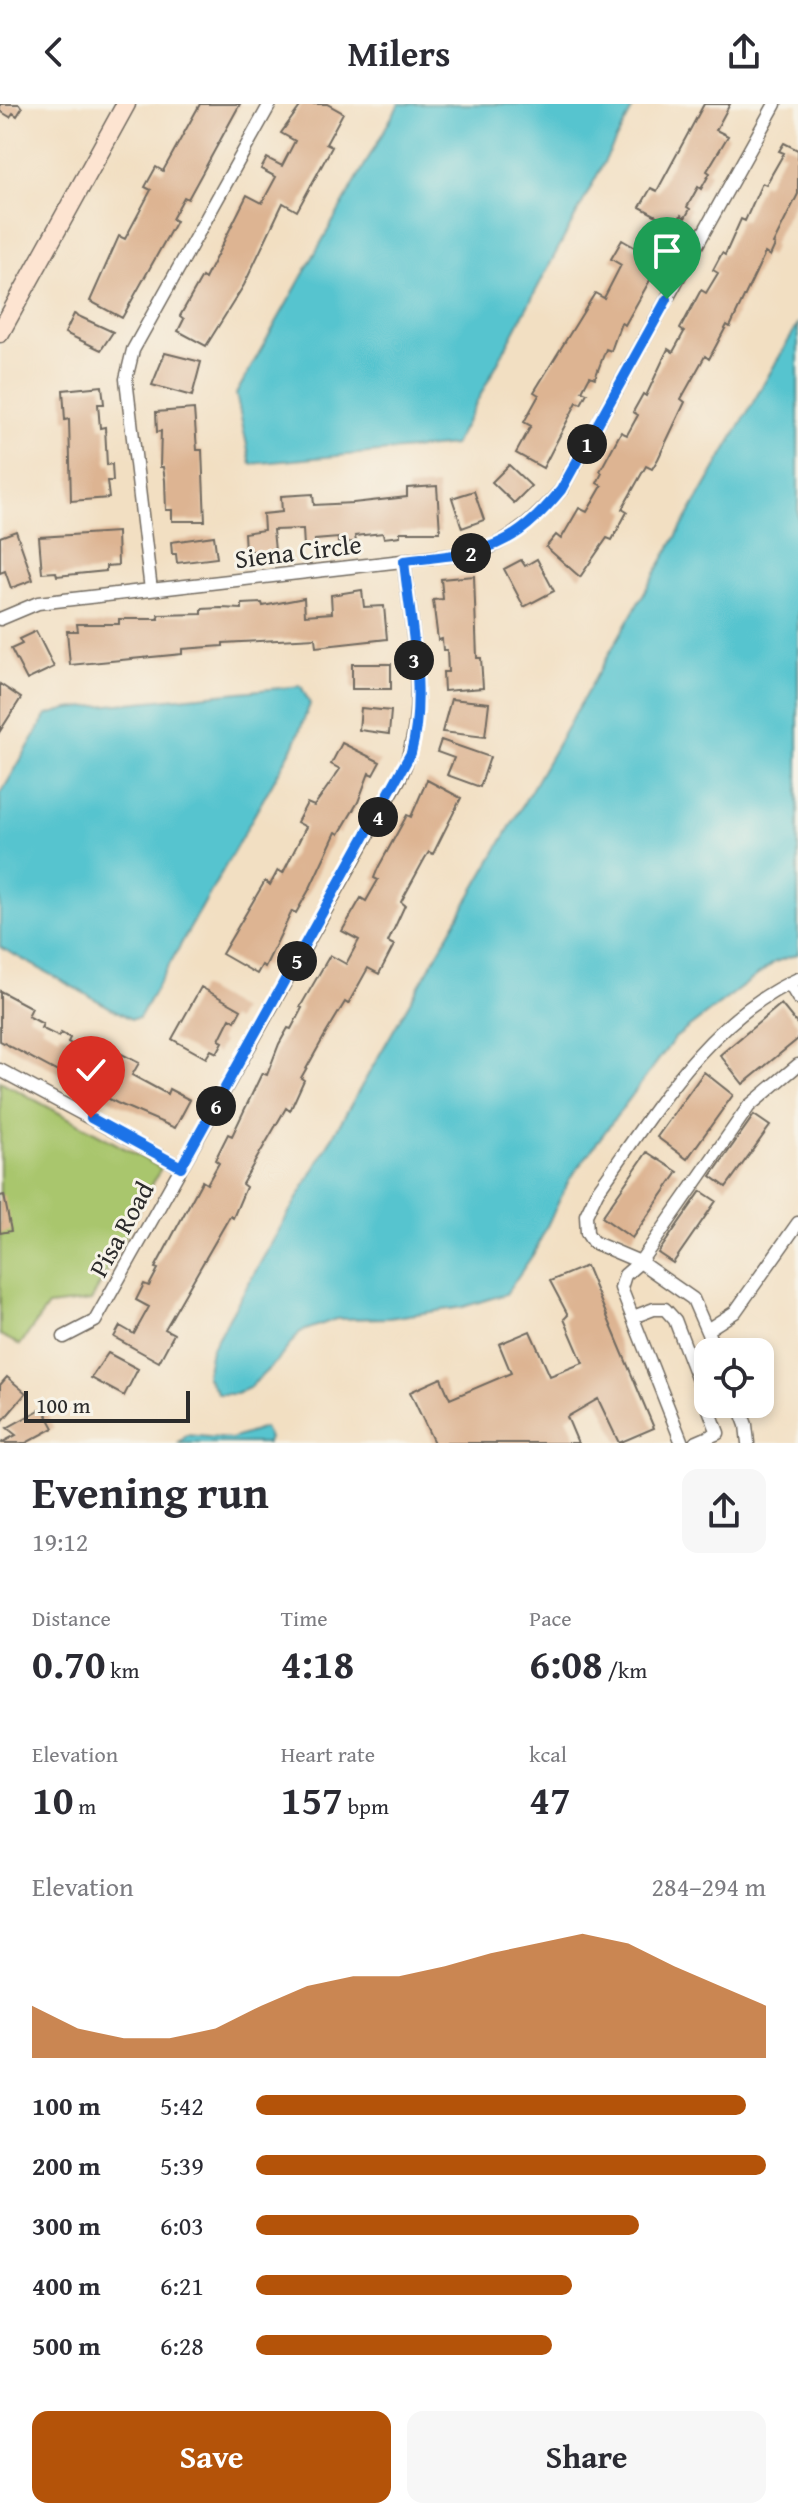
<!DOCTYPE html>
<meta charset="utf-8">
<style>
body{margin:0;font-family:"Gentium Book Plus",serif;background:#f7f7f7;color:#2b2b33;height:100vh;display:flex;flex-direction:column;font-size:30px;white-space:nowrap}
*{box-sizing:border-box;margin:0}
p{font-size:26px;color:#7c7c81}
.icon{flex:none;width:44px;height:44px;fill:none;stroke:currentColor;stroke-width:2;stroke-linecap:round;stroke-linejoin:round}
.map{position:relative;height:1339px;overflow:hidden}
.details{display:flex;flex-direction:column;background:#fff;flex:1}
.details>*{flex:none}
.controls{position:absolute;left:694px;top:1234px;display:grid;gap:16px}
.controls a{display:grid;place-items:center;width:80px;height:80px;border-radius:16px;background:#fff;box-shadow:0 4px 12px #0003;font-size:40px}
.scale{position:absolute;left:24px;bottom:20px;width:166px;box-sizing:border-box;padding-left:8px;border:4px solid #2b2b2b;border-top:0;font-size:22px;line-height:28px;white-space:nowrap;color:#2b2b2b;-webkit-text-stroke:6px #f7f3e8;paint-order:stroke}
.pin{position:absolute;display:grid;place-items:center;width:68px;height:68px;color:#fff;margin:-82px -34px;border-radius:50% 50% 50% 0;rotate:-45deg;box-shadow:0 0 8px #0007}
.pin .icon{rotate:45deg}
.km{position:absolute;width:40px;height:40px;margin:-20px;border-radius:50%;background:#222;color:#fff;font-size:22px;line-height:40px;text-align:center}
.round{display:grid;place-items:center;flex:none;width:84px;height:84px;border-radius:16px;background:#f7f7f7}
.summary{display:flex;align-items:center;justify-content:space-between;height:136px;padding:0 32px}
h1{font-size:44px;font-weight:800;line-height:60px}
.stats{display:grid;grid-template-columns:repeat(3,1fr);gap:12px;height:136px;padding:8px 32px}
.stats div{display:grid;align-content:center}
.stats b{font-size:40px;font-weight:800}
.stats small{font-size:22px;font-weight:400}
.stats p{font-size:22px}
.chart{height:224px;padding:16px 32px}
.chart p{display:flex;justify-content:space-between}
.chart svg{width:100%;height:144px;margin-top:8px;fill:#b45309;opacity:.7}
.action{display:flex;gap:16px;margin-top:auto;padding:16px 32px}
.action a{flex:1;height:92px;border-radius:16px;background:#b45309;color:#fff;font-size:32px;font-weight:800;line-height:92px;text-align:center}
.action a+a{background:#f7f7f7;color:#2b2b33}
ul{padding:0 32px;list-style:none;font-size:26px}
li{display:grid;grid-template-columns:128px 96px 1fr;align-items:center;height:60px}
li i{height:20px;border-radius:10px;background:#b45309}
header{display:flex;justify-content:space-between;align-items:center;height:104px;padding:0 32px;background:#fff;font-size:36px;font-weight:800}
.map>svg:first-child{display:block}
.green{fill:#a9c66d;stroke:#6a784c;stroke-width:2}
.water{fill:#57c4cf;stroke:#41787d;stroke-width:2}
.building{fill:#ddb492}
.lines{fill:none;stroke-linecap:round;stroke-linejoin:round}
.street-casing{stroke:#716a60;stroke-width:15}
.secondary-casing{stroke:#716a60;stroke-width:21}
.street{stroke:#fff;stroke-width:12}
.secondary{stroke:#fde4d1;stroke-width:18}
.route-casing{stroke:#fff;stroke-width:16}
.route{stroke:#1a73e8;stroke-width:10}
.labels{text-anchor:middle;dominant-baseline:central;stroke-width:6;stroke-linejoin:round;paint-order:stroke}
.street-label{font-size:26px;fill:#2b2b2b;stroke:#f7f3e8}
</style>
<header><svg class="icon" aria-label="back" viewBox="0 0 24 24"><path d="M15 5l-7 7 7 7"/></svg>Milers<svg class="icon" aria-label="share" viewBox="0 0 24 24"><path d="M12 15V3M7 8l5-5 5 5M5 13v7h14v-7"/></svg></header>
<div class="map">
<svg width="798" height="1339" viewBox="0 0 798 1339">
<rect width="100%" height="100%" fill="#f7f3e8"/>
<filter id="ink" filterUnits="userSpaceOnUse"><feTurbulence type="fractalNoise" baseFrequency=".0125" numOctaves="2"/><feDisplacementMap in="SourceGraphic" scale="16" xChannelSelector="R" yChannelSelector="G"/><feConvolveMatrix kernelMatrix="1 2 1 2 8 2 1 2 1" color-interpolation-filters="sRGB"/></filter>
<filter id="wash" filterUnits="userSpaceOnUse"><feTurbulence type="fractalNoise" baseFrequency=".006" numOctaves="4" result="noise"/><feDisplacementMap in="SourceGraphic" scale="32" xChannelSelector="R" yChannelSelector="G"/><feGaussianBlur stdDeviation="1.8" result="paint"/><feColorMatrix in="noise" values="0 0 0 0 0 0 0 0 0 0 0 0 0 0 0 0 0 1.4 0 .05"/><feComposite in="paint" operator="in"/></filter>
<g filter="url(#wash)">
<rect width="100%" height="100%" fill="#f2dfc2"/>
<path class="green" d="M 0,977 L 161,1064 L 91,1197 L 48,1202 L 20,1241 L 0,1231 Z"/>
<path class="water" d="M 399,0 L 635,0 L 454,341 L 251,360 L 236,290 Z
M 798,220 L 798,850 L 775,858 L 675,934 L 569,1076 L 534,1149 L 506,1190 L 463,1203 L 389,1214 L 336,1215 L 300,1228 L 278,1256 L 249,1284 L 236,1290 L 218,1290 L 206,1272 L 211,1245 Z
M 301,582 L 310,600 L 294,641 L 139,914 L 131,915 L 0,843 L 0,691 L 47,611 L 68,605 Z
M 264,1324 L 269,1334 L 267,1339 L 179,1339 L 187,1331 L 231,1335 Z"/>
<g id="blocks">
<path class="building" d="M 0,0 L 19,0 L 22,4 L 17,12 L 13,9 L 10,13 L 0,7 Z
M 200,0 L 240,0 L 188,95 L 184,93 L 172,115 L 176,117 L 122,214 L 90,197 L 119,132 L 125,135 L 151,86 L 145,83 L 156,63 L 163,67 Z
M 302,0 L 327,0 L 343,9 L 326,40 L 332,43 L 297,107 L 283,99 L 244,181 L 206,242 L 178,227 L 184,215 L 180,212 L 202,173 L 205,175 L 247,91 L 262,99 L 276,73 L 261,65 L 267,54 L 282,62 L 295,37 L 281,29 Z
M 704,0 L 730,0 L 716,26 L 728,32 L 707,67 L 710,69 L 701,85 L 698,83 L 687,103 L 690,105 L 685,114 L 681,111 L 675,122 L 640,103 L 651,84 L 657,87 Z
M 784,39 L 798,46 L 798,90 L 773,140 L 775,141 L 770,152 L 765,149 L 730,223 L 727,221 L 709,255 L 705,252 L 681,295 L 685,298 L 658,355 L 652,365 L 646,362 L 622,405 L 627,408 L 612,436 L 607,434 L 580,473 L 546,443 L 556,431 L 561,435 L 579,404 L 587,408 L 602,382 L 597,379 L 602,369 L 600,367 L 621,328 L 627,331 L 638,311 L 633,308 L 643,290 L 646,292 L 668,245 L 673,248 L 684,228 L 680,225 L 701,186 L 706,189 L 718,169 L 713,166 L 722,149 L 725,151 L 741,115 L 745,117 L 762,79 L 766,81 L 772,70 L 784,49 L 779,47 Z
M 622,136 L 660,158 L 625,221 L 621,219 L 611,247 L 606,245 L 595,274 L 590,272 L 582,287 L 587,289 L 581,300 L 577,298 L 543,364 L 516,349 L 531,322 L 524,318 L 539,291 L 534,288 L 595,189 L 604,194 L 621,161 L 611,155 Z
M 74,210 L 113,228 L 101,246 L 65,229 Z
M 165,249 L 201,258 L 192,292 L 152,281 Z
M 102,282 L 104,300 L 98,300 L 100,324 L 105,323 L 107,361 L 112,360 L 113,377 L 107,377 L 109,394 L 71,397 L 69,315 L 65,316 L 63,286 Z
M 194,305 L 197,346 L 202,346 L 205,417 L 172,417 L 172,406 L 166,406 L 165,376 L 163,363 L 160,363 L 161,327 L 157,328 L 156,308 Z
M 509,361 L 531,382 L 514,399 L 492,378 Z
M 437,382 L 440,428 L 400,428 L 400,432 L 384,434 L 383,429 L 355,432 L 356,438 L 338,439 L 338,434 L 315,436 L 316,442 L 304,443 L 303,425 L 273,426 L 275,447 L 245,447 L 244,429 L 264,426 L 263,410 L 282,408 L 281,392 L 313,390 L 314,401 L 353,399 L 407,393 L 407,384 Z
M 474,387 L 484,416 L 462,424 L 452,394 Z
M 16,427 L 33,476 L 11,484 L 5,467 L 0,469 L 0,433 Z
M 117,428 L 118,461 L 106,462 L 106,467 L 57,472 L 56,468 L 42,469 L 39,433 Z
M 214,432 L 217,454 L 177,459 L 176,450 L 172,450 L 171,438 Z
M 537,455 L 554,487 L 524,503 L 504,465 L 521,456 L 525,462 Z
M 474,472 L 477,554 L 481,554 L 483,584 L 444,587 L 443,568 L 448,568 L 447,546 L 443,546 L 442,535 L 438,536 L 433,496 L 443,495 L 441,475 Z
M 362,486 L 364,503 L 384,502 L 387,535 L 316,543 L 315,534 L 223,539 L 223,542 L 182,545 L 182,550 L 70,561 L 67,527 L 78,527 L 77,520 L 119,520 L 119,515 L 159,515 L 158,511 L 202,510 L 202,505 L 221,504 L 242,505 L 242,500 L 262,499 L 263,502 L 304,494 L 305,511 L 332,509 L 331,491 Z
M 36,527 L 54,563 L 27,576 L 11,545 L 22,540 L 19,535 Z
M 352,560 L 391,560 L 391,585 L 352,585 Z
M 0,580 L 21,594 L 0,627 Z
M 451,595 L 489,599 L 485,633 L 442,628 Z
M 361,604 L 391,607 L 389,630 L 359,626 Z
M 441,636 L 490,653 L 480,683 L 447,671 L 454,654 L 437,648 Z
M 342,639 L 380,658 L 373,671 L 369,669 L 358,698 L 339,730 L 336,728 L 310,784 L 296,809 L 292,807 L 265,863 L 262,861 L 257,870 L 222,850 L 265,777 L 270,781 L 278,766 L 283,769 L 306,723 L 297,718 L 307,699 L 314,702 L 340,665 L 331,660 Z
M 427,676 L 461,694 L 433,750 L 429,748 L 425,754 L 401,798 L 405,801 L 388,838 L 394,841 L 379,870 L 368,864 L 348,900 L 345,898 L 325,931 L 301,974 L 304,976 L 290,1007 L 286,1004 L 242,1080 L 246,1083 L 233,1114 L 230,1112 L 165,1225 L 174,1230 L 159,1258 L 114,1233 L 120,1222 L 134,1230 L 149,1203 L 136,1196 L 144,1180 L 149,1182 L 158,1165 L 155,1164 L 202,1077 L 207,1080 L 219,1059 L 215,1056 L 228,1030 L 232,1032 L 262,969 L 267,971 L 279,940 L 288,924 L 291,925 L 302,904 L 300,903 L 330,851 L 346,860 L 359,836 L 342,827 L 361,794 L 366,797 L 378,776 L 374,774 L 378,764 L 407,711 L 411,713 Z
M 201,883 L 241,906 L 235,917 L 230,914 L 219,936 L 223,938 L 217,949 L 211,946 L 206,954 L 172,935 Z
M 0,887 L 32,904 L 28,912 L 43,920 L 41,924 L 59,933 L 61,929 L 70,934 L 68,938 L 86,948 L 91,938 L 118,952 L 120,949 L 139,959 L 132,971 L 167,990 L 169,985 L 190,996 L 175,1024 L 117,999 L 80,980 L 83,976 L 67,968 L 65,972 L 0,937 Z
M 781,900 L 798,921 L 798,935 L 743,980 L 720,951 Z
M 704,968 L 733,991 L 687,1055 L 657,1033 Z
M 754,1011 L 770,1022 L 726,1083 L 711,1072 Z
M 647,1048 L 678,1068 L 632,1134 L 602,1113 Z
M 701,1087 L 716,1097 L 673,1159 L 658,1149 Z
M 4,1091 L 11,1127 L 0,1129 L 0,1092 Z
M 586,1162 L 654,1324 L 619,1339 L 598,1295 L 567,1313 L 578,1339 L 434,1339 L 410,1288 L 441,1274 L 450,1295 L 511,1269 L 499,1240 L 530,1227 L 550,1272 L 583,1259 L 564,1215 L 568,1211 L 550,1177 Z
M 108,1249 L 138,1265 L 124,1292 L 91,1274 Z
M 7,1273 L 26,1289 L 0,1320 L 0,1281 Z
M 43,1304 L 54,1324 L 26,1339 L 1,1339 L 16,1331 L 7,1324 Z"/>
</g>
</g>
<g filter="url(#ink)">
<use href="#blocks" fill-opacity="0" stroke="#716a60" stroke-width="2"/>
<g class="lines">
<g class="street-casing">
<path id="street" d="M 151,486 L 126,275 L 133,246 L 270,0
M 0,515 L 38,499 L 480,448 C 515,433 536,415 561,386 L 775,0
M 789,879 L 798,894
M 0,966 L 181,1063
M 633,1213 L 654,1205 L 665,1205 L 675,1216 L 718,1329 L 695,1339
M 707,1226 L 735,1208 L 798,1119
M 64,1233 L 95,1217 L 401,672 C 431,604 411,528 404,457
M 716,1248 L 693,1195 L 640,1158 L 593,1138 L 587,1129 L 586,1111 L 597,1088 C 653,1010 706,916 798,875
M 738,1300 L 746,1321 L 748,1339
M 682,1339 L 621,1184 L 625,1171 L 640,1158 L 749,1002 L 798,961"/>
</g>
<g class="secondary-casing">
<path id="secondary" d="M 0,229 L 126,0"/>
</g>
<use href="#street" class="street"/>
<use href="#secondary" class="secondary"/>
</g>
</g>
<g class="lines" filter="url(#ink)">
<g class="route-casing">
<path id="route" d="M 91,1014 L 181,1063 L 411,649 C 427,589 410,519 404,457 C 481,448 509,449 561,386 L 667,195"/>
</g>
<use href="#route" class="route"/>
</g>
<g class="labels">
<g class="street-label">
<text transform="translate(298 447) rotate(-7)">Siena Circle</text>
<text transform="translate(121 1125) rotate(-61)">Pisa Road</text>
</g>
</g>
</svg>
<div class="controls">
<a><svg class="icon" aria-label="locate" viewBox="0 0 24 24"><circle cx="12" cy="12" r="6"/><path d="M12 2v4M12 18v4M2 12h4M18 12h4"/></svg></a>
</div>
<div class="scale">100 m</div>
<div class="pin" style="left:667px;top:195px;background:#1e9e55"><svg class="icon" aria-label="arrive" viewBox="0 0 24 24"><path d="M6 21V4h12l-3 4 3 4H6"/></svg></div>
<div class="pin" style="left:91px;top:1014px;background:#d93025"><svg class="icon" aria-label="check" viewBox="0 0 24 24"><path d="M5 12l5 5 9-10"/></svg></div>
<b class="km" style="left:587px;top:340px">1</b>
<b class="km" style="left:471px;top:449px">2</b>
<b class="km" style="left:414px;top:556px">3</b>
<b class="km" style="left:378px;top:713px">4</b>
<b class="km" style="left:297px;top:857px">5</b>
<b class="km" style="left:216px;top:1002px">6</b>
</div>
<section class="details">
<div class="summary"><div><h1>Evening run</h1><p>19:12</p></div><a class="round"><svg class="icon" aria-label="share" viewBox="0 0 24 24"><path d="M12 15V3M7 8l5-5 5 5M5 13v7h14v-7"/></svg></a></div>
<div class="stats">
<div><p>Distance</p><b>0.70<small> km</small></b></div>
<div><p>Time</p><b>4:18</b></div>
<div><p>Pace</p><b>6:08<small> /km</small></b></div>
</div>
<div class="stats">
<div><p>Elevation</p><b>10<small> m</small></b></div>
<div><p>Heart rate</p><b>157<small> bpm</small></b></div>
<div><p>kcal</p><b>47</b></div>
</div>
<div class="chart"><p><span>Elevation</span>284–294 m</p>
<svg viewBox="0 0 160 44" preserveAspectRatio="none"><path d="M0 44V28L10 35L20 38L30 38L40 35L50 28L60 22L70 19L80 19L90 16L100 12L110 9L120 6L130 9L140 16L150 22L160 28V44z"/></svg>
</div>
<ul>
<li><b>100 m</b>5:42<i style="width:96%"></i></li>
<li><b>200 m</b>5:39<i style="width:100%"></i></li>
<li><b>300 m</b>6:03<i style="width:75%"></i></li>
<li><b>400 m</b>6:21<i style="width:62%"></i></li>
<li><b>500 m</b>6:28<i style="width:58%"></i></li>
</ul>
<div class="action"><a>Save</a><a>Share</a></div>
</section>
